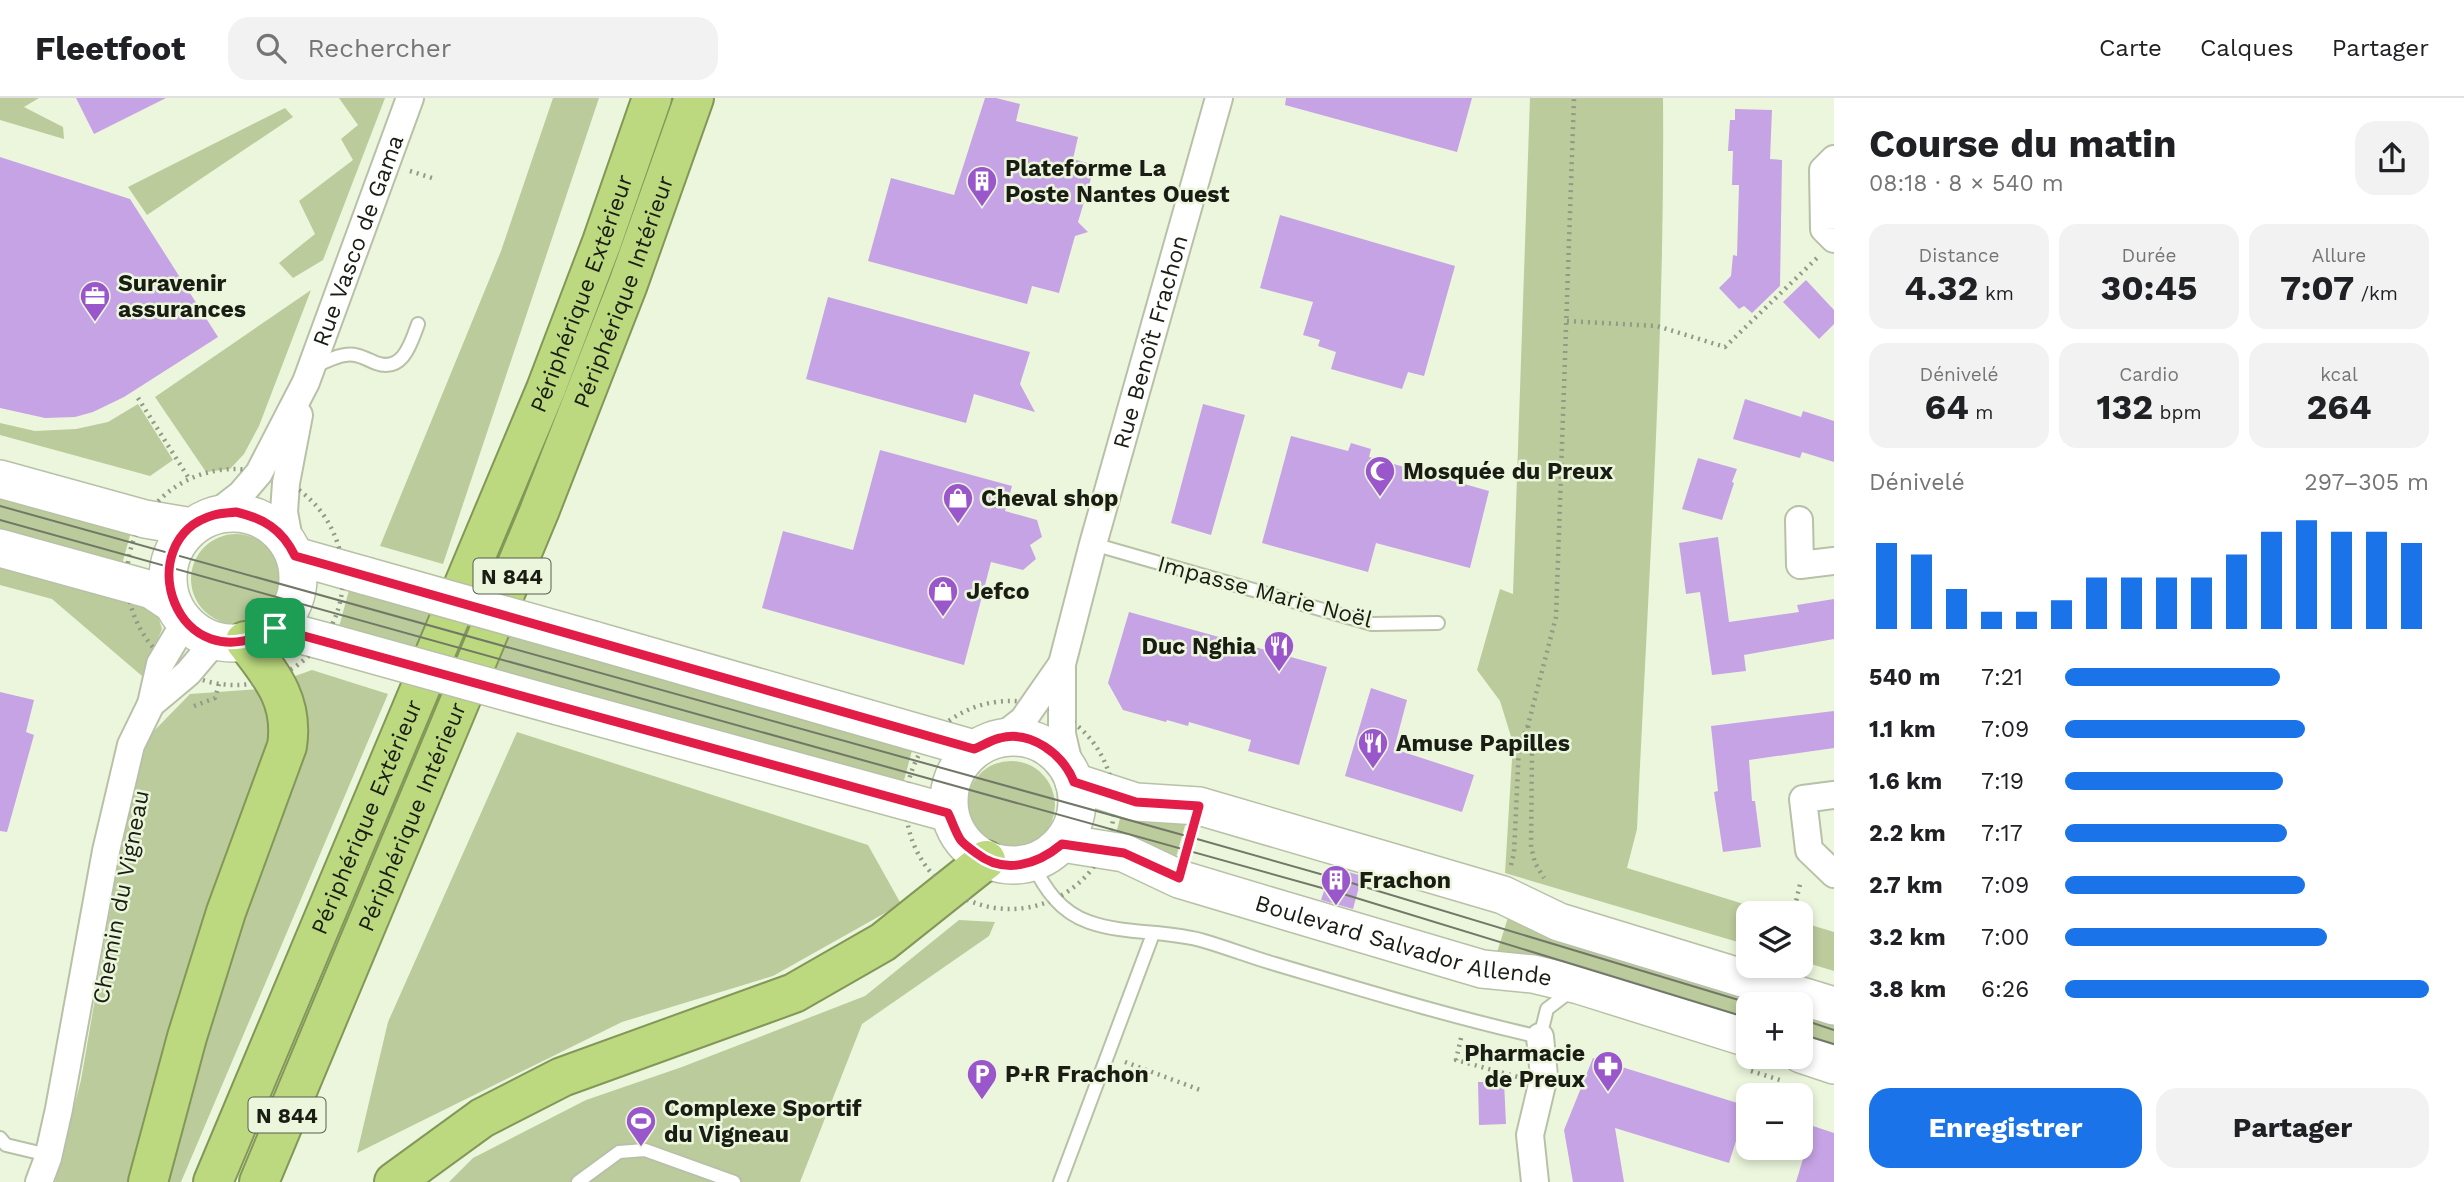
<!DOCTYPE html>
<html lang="fr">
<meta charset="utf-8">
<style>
body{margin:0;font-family:"Work Sans",sans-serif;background:#f2f2f2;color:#202124;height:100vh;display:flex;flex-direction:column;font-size:26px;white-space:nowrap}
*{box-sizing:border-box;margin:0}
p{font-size:23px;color:#757577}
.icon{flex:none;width:38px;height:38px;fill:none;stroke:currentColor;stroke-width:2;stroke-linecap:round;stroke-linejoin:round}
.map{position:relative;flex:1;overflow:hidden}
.side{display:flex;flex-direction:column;background:#fff;width:630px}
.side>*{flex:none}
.fabs{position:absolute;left:1736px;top:803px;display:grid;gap:14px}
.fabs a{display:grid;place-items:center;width:77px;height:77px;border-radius:14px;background:#fff;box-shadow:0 4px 10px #0003;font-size:35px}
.pin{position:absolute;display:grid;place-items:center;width:60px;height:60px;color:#fff;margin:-30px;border-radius:14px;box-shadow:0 4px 10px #0006}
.round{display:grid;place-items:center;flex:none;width:74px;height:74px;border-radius:21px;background:#f2f2f2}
.overview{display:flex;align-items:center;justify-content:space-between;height:119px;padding:0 35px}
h1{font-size:38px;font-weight:700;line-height:52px}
.stats{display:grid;grid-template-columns:repeat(3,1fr);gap:10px;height:119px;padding:7px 35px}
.stats div{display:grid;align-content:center;border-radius:18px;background:#f2f2f2;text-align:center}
.stats b{font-size:35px;font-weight:700}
.stats small{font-size:19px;font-weight:400}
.stats p{font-size:19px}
.chart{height:196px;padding:14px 35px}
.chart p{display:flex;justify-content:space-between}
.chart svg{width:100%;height:126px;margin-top:7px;stroke:#1a73e8;stroke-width:6}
.cta{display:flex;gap:14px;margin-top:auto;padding:14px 35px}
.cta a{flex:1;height:80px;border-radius:21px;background:#1a73e8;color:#fff;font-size:28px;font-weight:700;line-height:80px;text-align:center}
.cta a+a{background:#f2f2f2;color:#202124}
ul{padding:0 35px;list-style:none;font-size:23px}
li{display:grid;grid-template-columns:112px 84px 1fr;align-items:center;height:52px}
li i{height:18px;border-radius:9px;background:#1a73e8}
header{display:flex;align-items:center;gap:42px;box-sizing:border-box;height:98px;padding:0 35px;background:#fff;border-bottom:2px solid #e0e0e0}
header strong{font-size:33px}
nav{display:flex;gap:38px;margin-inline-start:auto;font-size:24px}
.search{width:490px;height:63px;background:#f2f2f2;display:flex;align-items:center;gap:18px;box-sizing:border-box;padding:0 24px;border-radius:21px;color:#757577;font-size:26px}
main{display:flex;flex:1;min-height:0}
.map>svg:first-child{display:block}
.green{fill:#bbcb9b}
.building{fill:#c6a3e5}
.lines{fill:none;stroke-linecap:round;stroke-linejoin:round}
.lane-casing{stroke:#b8c1a8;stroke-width:16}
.street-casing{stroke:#b8c1a8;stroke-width:30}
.secondary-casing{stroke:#b8c1a8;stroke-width:40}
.highway-casing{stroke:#839759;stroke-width:42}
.path{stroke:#929986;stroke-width:4.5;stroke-dasharray:2 5;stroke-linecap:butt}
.lane{stroke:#fff;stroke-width:12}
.street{stroke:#fff;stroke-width:26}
.secondary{stroke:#fff;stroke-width:37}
.highway{stroke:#bcd97f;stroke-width:38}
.tram{stroke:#727867;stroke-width:2}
.secondary-bridge-casing{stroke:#b8c1a8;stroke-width:40;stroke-linecap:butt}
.secondary-bridge{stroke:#fff;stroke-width:37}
.route-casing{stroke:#fff;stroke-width:14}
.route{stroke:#e11d48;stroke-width:9}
.labels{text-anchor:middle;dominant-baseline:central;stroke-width:5;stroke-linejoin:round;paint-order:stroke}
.shield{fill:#ecf6dc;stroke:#585e4f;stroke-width:2}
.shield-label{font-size:21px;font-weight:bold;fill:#191d13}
.poi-label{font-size:23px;font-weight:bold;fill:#191d13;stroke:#ecf6dc;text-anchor:start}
.street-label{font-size:23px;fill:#191d13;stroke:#ecf6dc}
</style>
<header>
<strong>Fleetfoot</strong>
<div class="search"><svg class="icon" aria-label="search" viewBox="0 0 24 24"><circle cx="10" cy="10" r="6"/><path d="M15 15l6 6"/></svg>Rechercher</div>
<nav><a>Carte</a><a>Calques</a><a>Partager</a></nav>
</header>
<main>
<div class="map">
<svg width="1834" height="1084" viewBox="0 0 1834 1084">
<rect width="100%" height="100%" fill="#ecf6dc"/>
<path class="green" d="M 0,0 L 39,0 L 24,9 L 63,29 L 64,41 L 0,22 Z
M 339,0 L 385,0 L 323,162 L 293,180 L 279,165 L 315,136 L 299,103 L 353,62 L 341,41 L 358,27 Z
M 553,0 L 599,0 L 443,466 L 380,448 L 501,153 Z
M 1530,0 L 1663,0 C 1665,244 1648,488 1637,731 L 1627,770 L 1773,815 L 1748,816 L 1748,847 L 1505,775 L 1513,645 L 1500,603 L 1477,572 L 1500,491 L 1513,496 Z
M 285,10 L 293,19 L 147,117 L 128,89 Z
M 311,192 L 259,328 L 244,356 L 230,371 L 206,374 L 155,299 Z
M 138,306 L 173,362 L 150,378 L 0,337 L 0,325 L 35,333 L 76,331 L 108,324 Z
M 0,397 L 131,434 L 121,470 L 0,436 Z
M191 481a45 45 0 1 1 90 0a45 45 0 1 1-90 0Z
M 0,466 L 139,506 L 157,514 L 162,531 L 142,578 L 52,501 L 0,487 Z
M 349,492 L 913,649 L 903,686 L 339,529 Z
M 312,572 L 388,596 L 181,1084 L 55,1084 L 81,982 L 130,698 L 150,637 L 190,596 L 259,591 Z
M 517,634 L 868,747 L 901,806 L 773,878 L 622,924 L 357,1055 L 388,924 Z
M967 707a44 44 0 1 1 88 0a44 44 0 1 1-88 0Z
M 1123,709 L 1188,717 L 1173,770 L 1114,743 Z
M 1510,813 L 1789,906 L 1748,906 L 1748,933 L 1494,864 Z
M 959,822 L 995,824 L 989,838 L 862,926 L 800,1084 L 449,1084 L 473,1060 L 586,1002 L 682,969 L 865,898 Z
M 1801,824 L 1834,834 L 1834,873 L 1801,863 Z
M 1801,910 L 1834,920 L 1834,959 L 1801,949 Z"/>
<path class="building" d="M 76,0 L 166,0 L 94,36 Z
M 985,0 L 996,0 L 1020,6 L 1016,23 L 1078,39 L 1073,61 L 1095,67 L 1078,124 L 1088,134 L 1075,138 L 1059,195 L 1032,188 L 1027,206 L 868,163 L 891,80 L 954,97 Z
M 1286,0 L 1472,0 L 1457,54 L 1285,7 Z
M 1735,11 L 1772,12 L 1770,61 L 1782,62 L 1780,188 L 1752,215 L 1744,208 L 1739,211 L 1719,190 L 1731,178 L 1733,157 L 1737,158 L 1739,87 L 1732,87 L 1733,53 L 1728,53 L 1730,22 L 1735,22 Z
M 0,59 L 130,101 L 218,239 L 124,299 L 93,314 L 75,319 L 45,320 L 0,310 Z
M 1280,117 L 1455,168 L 1424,278 L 1408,274 L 1402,291 L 1331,271 L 1336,254 L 1318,248 L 1320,242 L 1303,237 L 1313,204 L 1260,190 Z
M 1806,182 L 1834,212 L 1834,226 L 1819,241 L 1783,204 Z
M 828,199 L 1030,254 L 1020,286 L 1035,314 L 974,296 L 966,325 L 806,281 Z
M 1745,301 L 1801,319 L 1803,313 L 1834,323 L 1834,364 L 1802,354 L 1800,360 L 1733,341 Z
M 1203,306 L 1245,317 L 1211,437 L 1171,425 Z
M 1291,338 L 1348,353 L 1351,345 L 1371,351 L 1369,359 L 1489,393 L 1470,470 L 1376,445 L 1368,474 L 1262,445 Z
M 880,352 L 1012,388 L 1005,413 L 1037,422 L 1042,439 L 1030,447 L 1036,461 L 1023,472 L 991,464 L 964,567 L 762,510 L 783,433 L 853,452 Z
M 1698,360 L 1737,371 L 1732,384 L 1734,385 L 1722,422 L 1682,411 Z
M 1718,439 L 1729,524 L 1799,514 L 1797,507 L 1834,501 L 1834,541 L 1744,557 L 1746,573 L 1712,577 L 1700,494 L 1686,496 L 1679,445 Z
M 1129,514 L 1327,569 L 1299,667 L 1248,653 L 1251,642 L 1189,624 L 1188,628 L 1167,622 L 1166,624 L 1123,612 L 1108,585 Z
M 1371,590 L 1407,602 L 1394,651 L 1474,677 L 1462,714 L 1345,678 Z
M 0,594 L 34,602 L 26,634 L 34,637 L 7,734 L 0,733 Z
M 1834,613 L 1834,650 L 1749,662 L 1752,703 L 1755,703 L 1761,749 L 1723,754 L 1714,694 L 1718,693 L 1711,628 Z
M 1332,769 L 1362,778 L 1353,811 L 1321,802 Z
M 1593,960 L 1747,1008 L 1729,1065 L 1615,1030 L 1624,1084 L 1573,1084 L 1564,1032 Z
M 1478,984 L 1504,984 L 1506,1026 L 1479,1027 Z
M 1813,1028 L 1834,1035 L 1834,1084 L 1796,1084 Z"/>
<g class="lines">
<g class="lane-casing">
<path id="lane" d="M 314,268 C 324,265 335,258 345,257 C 357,255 366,261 376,265 C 403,275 411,245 418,226
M 1093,446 L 1372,526 L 1438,525
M 1032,765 C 1045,791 1060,814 1089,824 C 1126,837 1167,832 1204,843 C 1228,850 1251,859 1275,866 C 1363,892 1451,919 1540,939 L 1547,911 L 1572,892
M 0,1040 L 6,1047 L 48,1057
M 578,1084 L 619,1054 L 645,1052 L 734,1084
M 1060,1084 L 1153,836"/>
</g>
<g class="street-casing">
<g id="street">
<path d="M 1834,61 L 1823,72 L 1824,131 L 1834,141"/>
<path id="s1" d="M 214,417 L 241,396 L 259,375 L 306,284 L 410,0"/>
<path d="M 1799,422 L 1800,467 L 1834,463"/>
<path d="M 290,447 L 284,414 L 286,385 L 299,317"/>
<path d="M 151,606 L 188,575 L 216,542"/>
<path d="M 1000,640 L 1023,622 L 1062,566"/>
<path id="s2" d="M 1071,675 L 1062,636 L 1062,566 L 1093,446 L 1219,0"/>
<path d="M 1834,697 L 1803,701 L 1809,752 L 1834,776"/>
<path d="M 39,1084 L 48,1060 L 59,1011 L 106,753 L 131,647 L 151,606 L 160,566 L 185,524"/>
<path d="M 1535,1084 L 1530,1037 L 1544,978 L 1540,939"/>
</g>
</g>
<g class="secondary-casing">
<g id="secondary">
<path d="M 0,381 L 145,421 L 192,429"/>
<circle cx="233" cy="480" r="65"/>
<path d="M 0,450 L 152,492 L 173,506"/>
<path d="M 295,458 L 366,478"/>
<path d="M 275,530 L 331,545"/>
<path d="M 593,542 L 974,651"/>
<path d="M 558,608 L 949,715"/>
<circle cx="1013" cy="703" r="64"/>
<path d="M 1074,684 L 1136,704 L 1199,708 L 1394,765 L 1503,797 L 1559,824 L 1834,908"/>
<path id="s3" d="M 1062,745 L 1124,755 L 1179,781 L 1286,813 L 1482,871 L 1533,876 L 1579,887 L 1748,940"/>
<path d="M 1801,956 L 1834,967"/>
</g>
</g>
<g class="highway-casing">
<g id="highway">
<path d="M 148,1084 L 187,939 L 226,814 L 287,648 C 294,602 271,577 245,543"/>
<path id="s4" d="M 213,1084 L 546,291 L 602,144 L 652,0"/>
<path id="s5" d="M 259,1084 L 539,414 L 628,186 L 694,0"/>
<path d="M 394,1084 L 482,1020 L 562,979 L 794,895 L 883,844 L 986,762"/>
</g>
</g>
<path class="path" d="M 410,73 L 432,80
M 1567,223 L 1657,228 L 1725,249 L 1817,160
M 138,300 L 188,379
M127 479a108 108 0 1 1 216 0a108 108 0 1 1-216 0Z
M906 707a104 104 0 1 1 208 0a104 104 0 1 1-208 0Z
M 194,608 L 215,600 L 219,586
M 1528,628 L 1532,655 L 1531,749 L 1535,765 L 1544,780
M 1511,767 L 1514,755 L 1519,649 L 1528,627 L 1556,519 L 1574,0
M 1793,816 L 1801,782
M 1461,940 L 1456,962 L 1518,979
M 1125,964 L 1203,993
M 1751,973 L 1780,982"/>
<use href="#lane" class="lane"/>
<use href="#street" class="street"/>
<use href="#secondary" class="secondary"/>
<use href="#highway" class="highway"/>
<path class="tram" d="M 0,408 L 1190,739 L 1345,783 L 1752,906
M 0,422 L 1340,795 L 1748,920
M 1801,921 L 1834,932
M 1801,936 L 1834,946"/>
<g class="secondary-bridge-casing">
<path id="secondary-bridge" d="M 366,478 L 593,542
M 331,545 L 558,608"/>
</g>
<use href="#secondary-bridge" class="secondary-bridge"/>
</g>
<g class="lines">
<g class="route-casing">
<path id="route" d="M 236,414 C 263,420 282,431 295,458 L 320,465 L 974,651 C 982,648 991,642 1000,640 C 1031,632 1063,656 1074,684 L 1136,704 L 1199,708 L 1179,780 L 1124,755 L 1062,746 C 1037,767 1004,777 976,755 C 971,751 963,746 960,741 C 955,733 952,723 948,715 L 275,530 C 175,590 128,441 214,417 C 221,415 229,415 236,414 Z"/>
</g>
<use href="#route" class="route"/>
</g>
<defs>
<g id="building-pin" transform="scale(1.575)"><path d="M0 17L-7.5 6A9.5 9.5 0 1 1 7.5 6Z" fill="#9a57cc" stroke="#ecf6dc"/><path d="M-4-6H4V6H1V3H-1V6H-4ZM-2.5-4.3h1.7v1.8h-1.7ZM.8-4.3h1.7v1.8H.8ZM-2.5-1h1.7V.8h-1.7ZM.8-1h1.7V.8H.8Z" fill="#fff"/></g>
<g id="office-pin" transform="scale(1.575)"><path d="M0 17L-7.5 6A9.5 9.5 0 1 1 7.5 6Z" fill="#9a57cc" stroke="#ecf6dc"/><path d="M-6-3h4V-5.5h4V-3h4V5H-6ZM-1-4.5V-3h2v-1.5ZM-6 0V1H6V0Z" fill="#fff"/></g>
<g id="mosque-pin" transform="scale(1.575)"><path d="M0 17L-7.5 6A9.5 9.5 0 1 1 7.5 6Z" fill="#9a57cc" stroke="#ecf6dc"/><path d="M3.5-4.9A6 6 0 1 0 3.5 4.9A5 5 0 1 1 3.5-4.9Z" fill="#fff"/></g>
<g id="shop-pin" transform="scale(1.575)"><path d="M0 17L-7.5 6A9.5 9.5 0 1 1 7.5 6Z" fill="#9a57cc" stroke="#ecf6dc"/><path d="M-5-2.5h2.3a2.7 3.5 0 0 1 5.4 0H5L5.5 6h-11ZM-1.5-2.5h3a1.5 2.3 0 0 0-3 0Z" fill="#fff"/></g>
<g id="restaurant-pin" transform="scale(1.575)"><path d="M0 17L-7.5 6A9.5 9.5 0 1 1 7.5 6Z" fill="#9a57cc" stroke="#ecf6dc"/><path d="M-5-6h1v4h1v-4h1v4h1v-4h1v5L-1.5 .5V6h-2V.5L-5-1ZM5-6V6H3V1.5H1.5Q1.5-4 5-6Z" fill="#fff"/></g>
<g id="pharmacy-pin" transform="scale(1.575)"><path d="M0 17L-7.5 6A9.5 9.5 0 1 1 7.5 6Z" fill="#9a57cc" stroke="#ecf6dc"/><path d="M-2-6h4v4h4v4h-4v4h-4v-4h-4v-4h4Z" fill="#fff"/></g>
<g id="parking-pin" transform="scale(1.575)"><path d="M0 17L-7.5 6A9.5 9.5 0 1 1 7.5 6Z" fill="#9a57cc" stroke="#ecf6dc"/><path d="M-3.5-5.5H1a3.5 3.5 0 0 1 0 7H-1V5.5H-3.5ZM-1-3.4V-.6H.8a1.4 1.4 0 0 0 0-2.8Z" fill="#fff"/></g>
<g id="stadium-pin" transform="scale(1.575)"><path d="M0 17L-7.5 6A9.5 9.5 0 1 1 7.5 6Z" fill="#9a57cc" stroke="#ecf6dc"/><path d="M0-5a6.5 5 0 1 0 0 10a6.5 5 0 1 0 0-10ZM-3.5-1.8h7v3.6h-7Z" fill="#fff"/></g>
</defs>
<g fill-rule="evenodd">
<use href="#building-pin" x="982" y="83"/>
<use href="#office-pin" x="95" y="198"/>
<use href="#mosque-pin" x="1380" y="373"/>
<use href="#shop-pin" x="958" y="400"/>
<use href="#shop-pin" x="943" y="493"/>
<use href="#restaurant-pin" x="1279" y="548"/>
<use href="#restaurant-pin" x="1373" y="645"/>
<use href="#building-pin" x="1336" y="782"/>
<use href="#pharmacy-pin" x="1608" y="968"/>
<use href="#parking-pin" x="982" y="976"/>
<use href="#stadium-pin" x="641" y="1023"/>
</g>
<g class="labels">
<g class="shield">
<rect x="473.5" y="460.5" width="77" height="35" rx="5"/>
<rect x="248.5" y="999.5" width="77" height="35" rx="5"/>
</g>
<g class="shield-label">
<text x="512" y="478">N 844</text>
<text x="287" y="1017">N 844</text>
</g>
<g class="poi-label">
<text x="1005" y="70">Plateforme La<tspan x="1005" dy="26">Poste Nantes Ouest</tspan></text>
<text x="118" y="185">Suravenir<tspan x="118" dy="26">assurances</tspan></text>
<text x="1403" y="373">Mosquée du Preux</text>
<text x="981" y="400">Cheval shop</text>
<text x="966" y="493">Jefco</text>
<text x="1256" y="548" text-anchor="end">Duc Nghia</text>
<text x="1396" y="645">Amuse Papilles</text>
<text x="1359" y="782">Frachon</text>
<text x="1585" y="955" text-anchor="end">Pharmacie<tspan x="1585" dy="26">de Preux</tspan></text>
<text x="1005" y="976">P+R Frachon</text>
<text x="664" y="1010">Complexe Sportif<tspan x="664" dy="26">du Vigneau</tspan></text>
</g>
<g class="street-label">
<text stroke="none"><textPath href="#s1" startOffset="315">Rue Vasco de Gama</textPath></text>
<text stroke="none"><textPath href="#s4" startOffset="962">Périphérique Extérieur</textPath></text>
<text stroke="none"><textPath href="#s5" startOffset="962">Périphérique Intérieur</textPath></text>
<text stroke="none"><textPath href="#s2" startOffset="444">Rue Benoît Frachon</textPath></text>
<text transform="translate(1265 494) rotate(15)">Impasse Marie Noël</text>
<text stroke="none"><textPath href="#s4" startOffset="396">Périphérique Extérieur</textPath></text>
<text stroke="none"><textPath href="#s5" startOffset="396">Périphérique Intérieur</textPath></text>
<text transform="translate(121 799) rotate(-79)">Chemin du Vigneau</text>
<text stroke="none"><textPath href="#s3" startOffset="357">Boulevard Salvador Allende</textPath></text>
</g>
</g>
</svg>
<div class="fabs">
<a><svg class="icon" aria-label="layers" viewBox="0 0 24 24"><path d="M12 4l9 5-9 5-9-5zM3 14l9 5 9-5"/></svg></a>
<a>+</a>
<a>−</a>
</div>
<div class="pin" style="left:275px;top:530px;background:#1e9e55"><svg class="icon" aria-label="arrive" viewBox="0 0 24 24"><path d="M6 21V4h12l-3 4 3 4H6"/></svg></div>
</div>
<section class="side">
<div class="overview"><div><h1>Course du matin</h1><p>08:18 · 8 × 540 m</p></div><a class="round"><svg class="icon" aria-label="share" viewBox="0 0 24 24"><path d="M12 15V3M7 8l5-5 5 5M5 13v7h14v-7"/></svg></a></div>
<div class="stats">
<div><p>Distance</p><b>4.32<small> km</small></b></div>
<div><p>Durée</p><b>30:45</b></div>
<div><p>Allure</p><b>7:07<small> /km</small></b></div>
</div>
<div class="stats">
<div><p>Dénivelé</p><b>64<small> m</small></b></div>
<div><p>Cardio</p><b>132<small> bpm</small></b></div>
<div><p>kcal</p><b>264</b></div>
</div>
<div class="chart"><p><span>Dénivelé</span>297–305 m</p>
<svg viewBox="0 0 160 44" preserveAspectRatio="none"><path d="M5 44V14M15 44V18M25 44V30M35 44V38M45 44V38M55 44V34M65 44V26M75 44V26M85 44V26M95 44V26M105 44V18M115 44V10M125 44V6M135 44V10M145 44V10M155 44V14"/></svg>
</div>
<ul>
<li><b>540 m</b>7:21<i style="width:59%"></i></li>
<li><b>1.1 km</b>7:09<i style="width:66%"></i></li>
<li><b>1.6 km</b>7:19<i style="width:60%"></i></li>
<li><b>2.2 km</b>7:17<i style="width:61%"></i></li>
<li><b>2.7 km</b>7:09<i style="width:66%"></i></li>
<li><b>3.2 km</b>7:00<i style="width:72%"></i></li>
<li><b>3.8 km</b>6:26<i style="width:100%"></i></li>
</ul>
<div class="cta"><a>Enregistrer</a><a>Partager</a></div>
</section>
</main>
